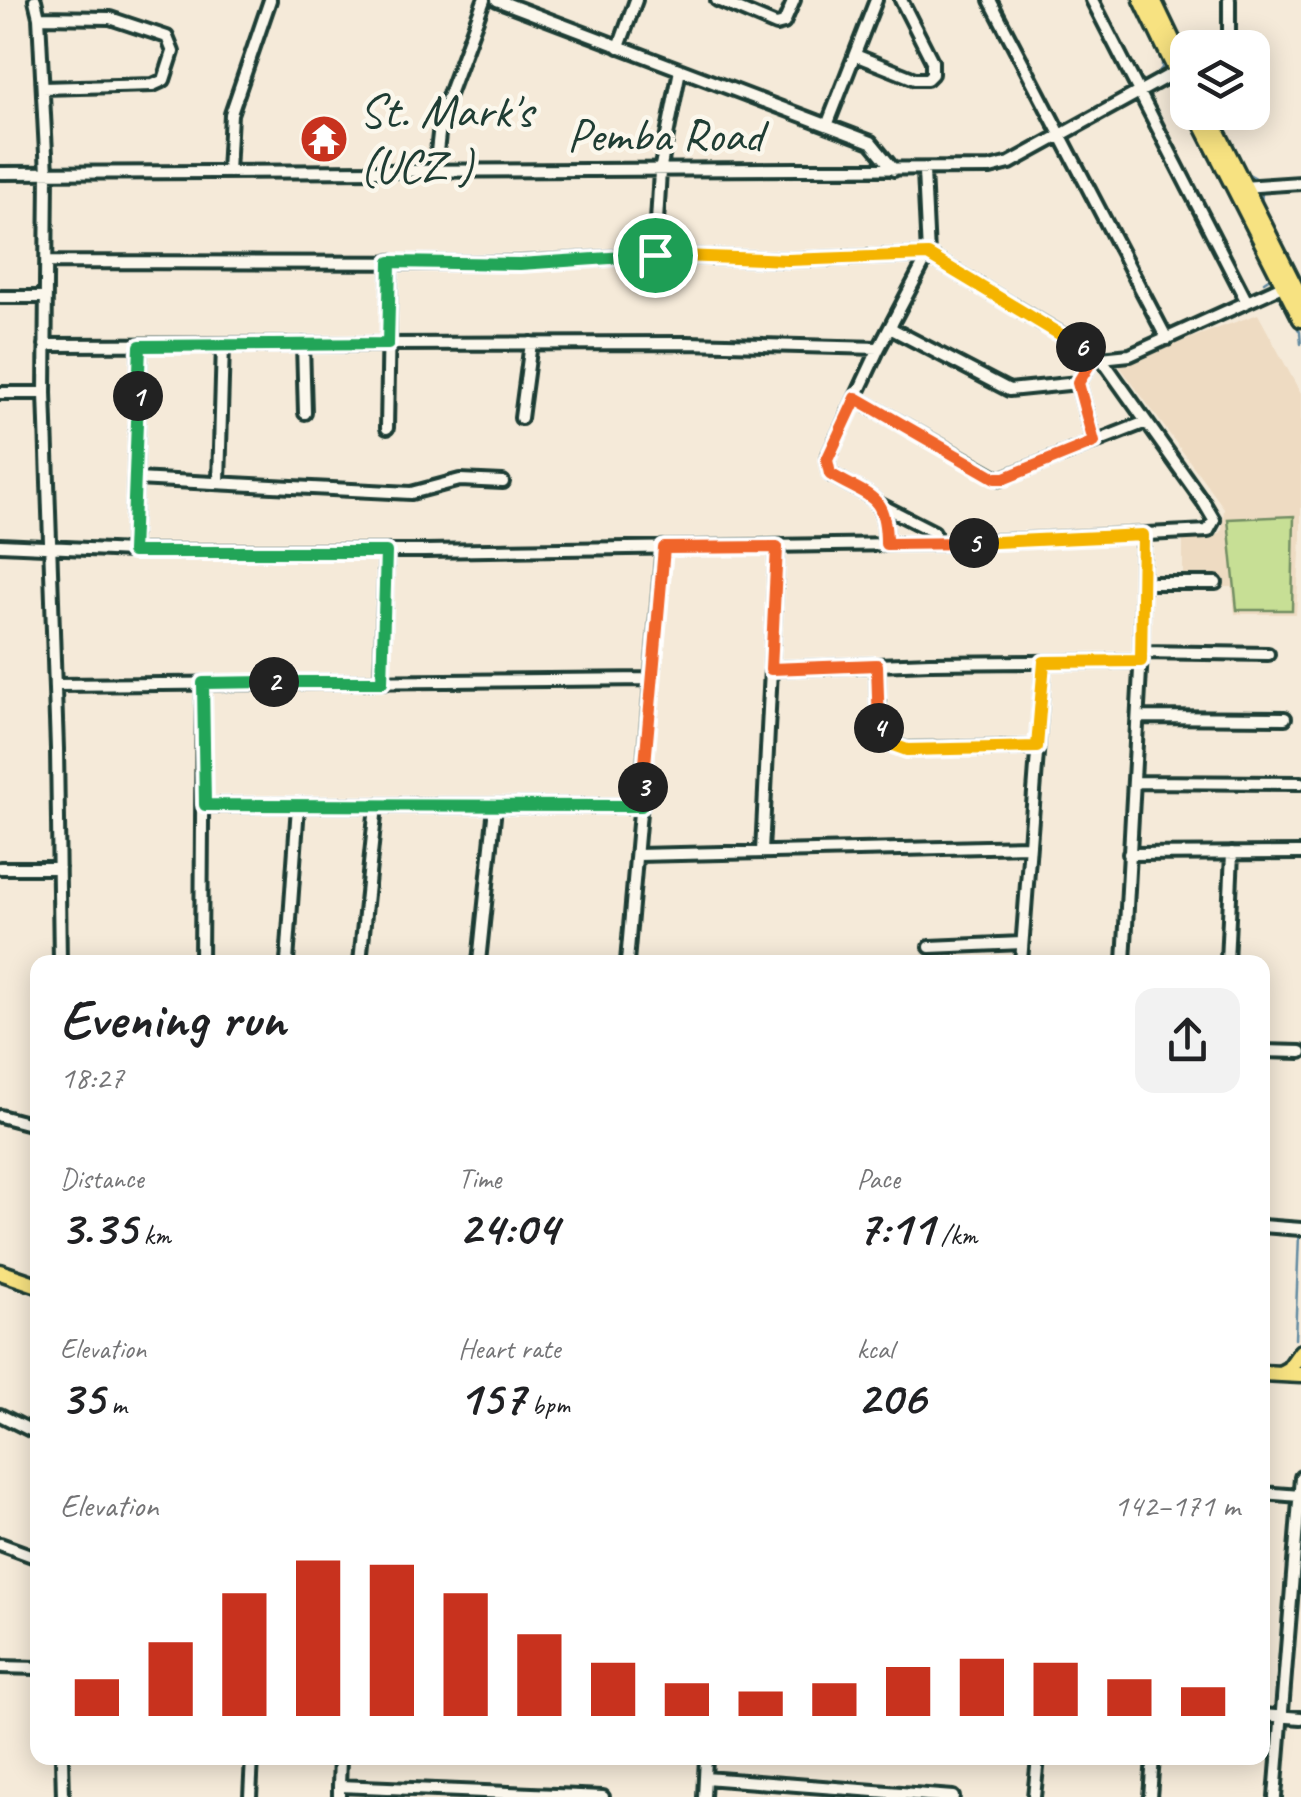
<!DOCTYPE html>
<meta charset="utf-8">
<style>
body{margin:0;font-family:Caveat,sans-serif;background:#f2f2f2;color:#202124;height:100vh;display:flex;flex-direction:column;font-size:38px;white-space:nowrap}
*{box-sizing:border-box;margin:0}
p{font-size:32px;color:#757577}
.icon{flex:none;width:55px;height:55px;fill:none;stroke:currentColor;stroke-width:2;stroke-linecap:round;stroke-linejoin:round}
.map{position:relative;flex:1;overflow:hidden}
.panel{position:absolute;left:30px;top:955px;width:1240px;height:810px;display:flex;flex-direction:column;background:#fff;border-radius:20px;box-shadow:0 5px 25px #0003}
.panel>*{flex:none}
.buttons{position:absolute;left:1170px;top:30px;display:grid;gap:20px}
.buttons a{display:grid;place-items:center;width:100px;height:100px;border-radius:20px;background:#fff;box-shadow:0 5px 25px #0003;font-size:50px}
.pin{position:absolute;display:grid;place-items:center;width:85px;height:85px;color:#fff;margin:-42px;border:5px solid #fff;border-radius:50%;box-shadow:0 2px 10px #0007}
.km{position:absolute;width:50px;height:50px;margin:-25px;border-radius:50%;background:#222;color:#fff;font-size:28px;line-height:50px;text-align:center}
.round{display:grid;place-items:center;flex:none;width:105px;height:105px;border-radius:20px;background:#f2f2f2}
.summary{display:flex;align-items:center;justify-content:space-between;height:170px;padding:0 30px}
h1{font-size:55px;font-weight:600;line-height:75px}
.metrics{display:grid;grid-template-columns:repeat(3,1fr);gap:15px;height:170px;padding:10px 30px}
.metrics div{display:grid;align-content:center}
.metrics b{font-size:50px;font-weight:600}
.metrics small{font-size:28px;font-weight:400}
.metrics p{font-size:28px}
.chart{height:280px;padding:20px 30px}
.chart p{display:flex;justify-content:space-between}
.chart svg{width:100%;height:180px;margin-top:10px;stroke:#c8321e;stroke-width:6}
.map>svg:first-child{display:block}
.built{fill:#eedbc2}
.green{fill:#c7df95;stroke:#738e64;stroke-width:2.5}
.lines{fill:none;stroke-linecap:round;stroke-linejoin:round}
.stream{stroke:#638ba2;stroke-width:2.5}
.minor-casing{stroke:#1f3d34;stroke-width:18}
.major-casing{stroke:#1f3d34;stroke-width:21}
.minor{stroke:#fbf7ec;stroke-width:10}
.major{stroke:#f7e281;stroke-width:14}
.split-1-casing{stroke:#fff;stroke-width:20}
.split-2-casing{stroke:#fff;stroke-width:20}
.split-3-casing{stroke:#fff;stroke-width:20}
.split-4-casing{stroke:#fff;stroke-width:20}
.split-5-casing{stroke:#fff;stroke-width:20}
.split-6-casing{stroke:#fff;stroke-width:20}
.split-7-casing{stroke:#fff;stroke-width:20}
.split-1{stroke:#22a559;stroke-width:12}
.split-2{stroke:#22a559;stroke-width:12}
.split-3{stroke:#22a559;stroke-width:12}
.split-4{stroke:#f0652b;stroke-width:12}
.split-5{stroke:#f5b400;stroke-width:12}
.split-6{stroke:#f0652b;stroke-width:12}
.split-7{stroke:#f5b400;stroke-width:12}
.labels{text-anchor:middle;dominant-baseline:central;stroke-width:9;stroke-linejoin:round;paint-order:stroke}
.poi-label{font-size:48px;fill:#1f3d34;stroke:#fbf7ec;text-anchor:start}
.street-label{font-size:48px;fill:#1f3d34;stroke:#fbf7ec}
</style>
<div class="map">
<svg width="1301" height="1797" viewBox="0 0 1301 1797">
<rect width="100%" height="100%" fill="#f5ead9"/>
<filter id="ink" filterUnits="userSpaceOnUse"><feTurbulence type="fractalNoise" baseFrequency=".01" numOctaves="2"/><feDisplacementMap in="SourceGraphic" scale="20" xChannelSelector="R" yChannelSelector="G"/><feConvolveMatrix kernelMatrix="1 2 1 2 8 2 1 2 1" color-interpolation-filters="sRGB"/></filter>
<g filter="url(#ink)">
<path class="built" d="M 1258,314 L 1301,394 L 1301,539 L 1296,614 L 1235,614 L 1232,587 L 1220,587 L 1219,579 L 1183,579 L 1183,538 L 1216,536 L 1222,530 L 1224,508 L 1118,364 Z"/>
<path class="green" d="M 1294,516 L 1292,610 L 1237,610 L 1228,519 Z"/>
<g class="lines">
<path class="stream" d="M 1134,0 L 1162,59 L 1162,68 L 1153,78
M 1171,22 L 1184,49
M 1159,88 L 1169,85 L 1176,89 L 1267,270 L 1270,278 L 1264,282
M 1245,172 L 1256,178
M 1261,205 L 1262,192
M 1287,255 L 1301,282
M 1277,293 L 1300,332 L 1301,344
M 1295,1339 L 1299,1235"/>
<g class="minor-casing">
<path id="minor" d="M 35,0 L 39,17 L 47,173 L 45,393 L 57,749 L 60,962
M 497,0 L 871,142 L 894,170
M 717,0 L 776,25 L 784,23 L 794,0
M 990,0 L 1167,339
M 1092,0 L 1247,302
M 1229,0 L 1229,35
M 39,17 L 110,18 L 167,37 L 173,52 L 164,80 L 153,85 L 43,88
M 619,47 L 636,0
M 855,55 L 915,79 L 927,79 L 932,74 L 932,61 L 901,0
M 828,123 L 876,0
M 435,170 L 441,116 L 484,0
M 924,171 L 928,255 L 1101,358 L 1130,355 L 1289,283
M 228,172 L 231,114 L 270,0
M 0,173 L 990,168 L 1010,163 L 1179,70
M 1242,187 L 1301,183
M 655,255 L 660,171 L 680,70
M 47,262 L 521,263 L 655,255 L 788,260 L 928,255
M 0,297 L 46,297
M 890,328 L 1009,390 L 1078,383 L 1095,355
M 303,344 L 305,413
M 45,345 L 687,343 L 879,348
M 1078,383 L 1094,442
M 0,393 L 45,393
M 856,398 L 1000,479 L 1146,422
M 521,418 L 531,343
M 387,428 L 390,261
M 136,479 L 411,493 L 460,480 L 503,482
M 219,482 L 223,345
M 881,505 L 934,532
M 886,544 C 886,493 870,498 830,474 L 827,459 L 879,348 L 928,255
M 0,545 L 132,551 L 424,551 L 963,543 L 1208,531 L 1214,520 L 1204,503 L 1101,358
M 132,551 L 140,346
M 1143,583 L 1216,583
M 1141,652 L 1268,654
M 877,665 L 879,733 L 885,742 L 907,749 L 1037,747
M 771,669 L 930,663 L 1141,661
M 381,681 L 386,552
M 56,685 L 652,679
M 1138,717 L 1285,718
M 1135,782 L 1301,783
M 205,805 L 641,806
M 762,852 L 777,547
M 1129,854 L 1301,853
M 638,855 L 1029,846
M 0,868 L 59,868
M 930,947 L 1022,943
M 201,962 L 203,683
M 287,962 L 298,806
M 360,962 L 376,806
M 479,962 L 495,807
M 627,962 L 663,547
M 1021,962 L 1044,662
M 1124,962 L 1141,652 L 1143,535
M 1227,962 L 1232,853
M 1262,1051 L 1301,1052
M 0,1116 L 38,1126
M 1262,1226 L 1301,1229
M 0,1415 L 38,1434
M 1262,1493 L 1300,1496
M 0,1544 L 38,1558
M 0,1667 L 38,1668
M 1262,1715 L 1301,1718
M 62,1758 L 63,1797
M 705,1778 L 953,1797
M 339,1786 L 340,1758
M 250,1797 L 252,1758
M 339,1797 L 339,1786 L 603,1797
M 704,1797 L 706,1758
M 1034,1797 L 1038,1758
M 1150,1797 L 1153,1758
M 1275,1797 L 1301,1477"/>
</g>
<g class="major-casing">
<path id="major" d="M 1142,0 L 1188,95
M 1153,0 L 1188,73
M 1196,112 L 1301,319
M 1207,112 L 1301,299
M 0,1272 L 38,1285
M 1262,1373 L 1301,1375
M 1280,1374 L 1289,1369 L 1301,1352"/>
</g>
<use href="#minor" class="minor"/>
<use href="#major" class="major"/>
</g>
</g>
<g class="lines" filter="url(#ink)">
<g class="split-1-casing">
<path id="split-1" d="M 138,396 L 140,346 L 388,344 L 390,262 L 520,264 L 655,255"/>
</g>
<g class="split-2-casing">
<path id="split-2" d="M 138,396 L 132,552 L 386,552 L 382,682 L 274,682"/>
</g>
<g class="split-3-casing">
<path id="split-3" d="M 274,682 L 203,683 L 205,805 L 641,806 L 643,787"/>
</g>
<g class="split-4-casing">
<path id="split-4" d="M 643,787 L 664,548 L 777,547 L 771,669 L 877,665 L 879,728"/>
</g>
<g class="split-5-casing">
<path id="split-5" d="M 879,728 L 885,742 L 907,750 L 1037,747 L 1044,662 L 1141,661 L 1143,535 L 974,543"/>
</g>
<g class="split-6-casing">
<path id="split-6" d="M 974,543 L 886,544 C 886,493 870,498 830,474 L 827,460 L 856,398 L 995,478 L 1005,478 L 1094,442 L 1078,383 L 1095,355 L 1081,347"/>
</g>
<g class="split-7-casing">
<path id="split-7" d="M 655,255 L 788,260 L 928,255 L 1081,347"/>
</g>
<use href="#split-1" class="split-1"/>
<use href="#split-2" class="split-2"/>
<use href="#split-3" class="split-3"/>
<use href="#split-4" class="split-4"/>
<use href="#split-5" class="split-5"/>
<use href="#split-6" class="split-6"/>
<use href="#split-7" class="split-7"/>
</g>
<defs>
<g id="temple-disc" transform="scale(2.5)"><circle r="9.5" fill="#c8321e" stroke="#fbf7ec"/><path d="M0-6L5-2H3V0L6.5 2.5H4V6H1.5V3h-3V6H-4V2.5H-6.5L-3 0V-2H-5Z" fill="#fff"/></g>
</defs>
<g fill-rule="evenodd">
<use href="#temple-disc" x="324" y="139"/>
</g>
<g class="labels">
<g class="poi-label">
<text x="359" y="111">St. Mark's<tspan x="359" dy="55">(UCZ )</tspan></text>
</g>
<g class="street-label">
<text x="665" y="135">Pemba Road</text>
</g>
</g>
</svg>
<div class="buttons">
<a><svg class="icon" aria-label="layers" viewBox="0 0 24 24"><path d="M12 4l9 5-9 5-9-5zM3 14l9 5 9-5"/></svg></a>
</div>
<div class="pin" style="left:655px;top:255px;background:#1e9e55"><svg class="icon" aria-label="arrive" viewBox="0 0 24 24"><path d="M6 21V4h12l-3 4 3 4H6"/></svg></div>
<b class="km" style="left:138px;top:396px">1</b>
<b class="km" style="left:274px;top:682px">2</b>
<b class="km" style="left:643px;top:787px">3</b>
<b class="km" style="left:879px;top:728px">4</b>
<b class="km" style="left:974px;top:543px">5</b>
<b class="km" style="left:1081px;top:347px">6</b>
<section class="panel">
<div class="summary"><div><h1>Evening run</h1><p>18:27</p></div><a class="round"><svg class="icon" aria-label="share" viewBox="0 0 24 24"><path d="M12 15V3M7 8l5-5 5 5M5 13v7h14v-7"/></svg></a></div>
<div class="metrics">
<div><p>Distance</p><b>3.35<small> km</small></b></div>
<div><p>Time</p><b>24:04</b></div>
<div><p>Pace</p><b>7:11<small> /km</small></b></div>
</div>
<div class="metrics">
<div><p>Elevation</p><b>35<small> m</small></b></div>
<div><p>Heart rate</p><b>157<small> bpm</small></b></div>
<div><p>kcal</p><b>206</b></div>
</div>
<div class="chart"><p><span>Elevation</span>142–171 m</p>
<svg viewBox="0 0 160 44" preserveAspectRatio="none"><path d="M5 44V35M15 44V26M25 44V14M35 44V6M45 44V7M55 44V14M65 44V24M75 44V31M85 44V36M95 44V38M105 44V36M115 44V32M125 44V30M135 44V31M145 44V35M155 44V37"/></svg>
</div>
</section>
</div>
